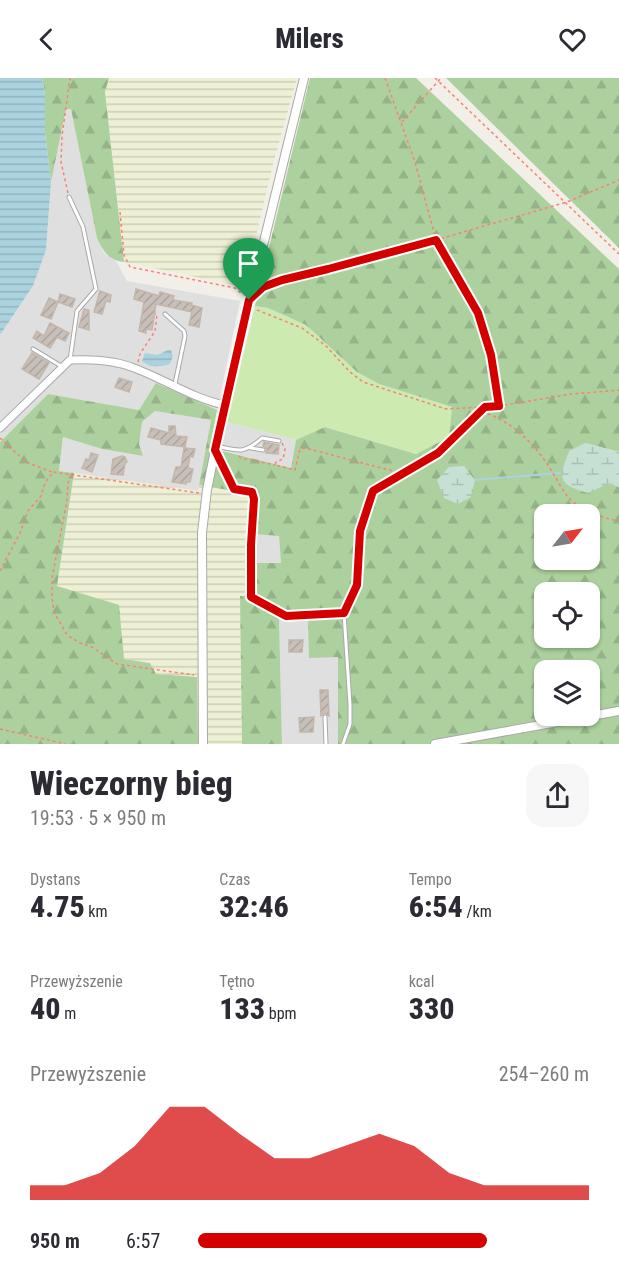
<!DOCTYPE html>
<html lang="pl">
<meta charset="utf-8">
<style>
body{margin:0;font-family:"Roboto Condensed",sans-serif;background:#f7f7f7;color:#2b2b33;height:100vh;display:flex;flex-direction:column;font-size:22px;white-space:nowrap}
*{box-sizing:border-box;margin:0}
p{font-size:20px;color:#7c7c81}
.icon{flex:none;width:33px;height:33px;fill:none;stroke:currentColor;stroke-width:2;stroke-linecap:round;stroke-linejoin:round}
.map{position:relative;height:666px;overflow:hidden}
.panel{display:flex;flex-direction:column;background:#fff;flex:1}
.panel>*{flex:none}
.needle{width:39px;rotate:59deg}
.buttons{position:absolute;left:534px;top:426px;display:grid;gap:12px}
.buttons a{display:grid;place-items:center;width:66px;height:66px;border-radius:12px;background:#fff;box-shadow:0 2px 4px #0004;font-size:30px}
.pin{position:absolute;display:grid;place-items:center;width:51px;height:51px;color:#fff;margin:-62px -26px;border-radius:50% 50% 50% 0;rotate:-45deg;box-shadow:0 0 6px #0007}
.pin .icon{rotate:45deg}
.round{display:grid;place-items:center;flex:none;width:63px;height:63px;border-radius:18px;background:#f7f7f7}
.head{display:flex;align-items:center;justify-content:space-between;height:102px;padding:0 30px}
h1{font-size:33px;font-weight:800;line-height:45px}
.stats{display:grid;grid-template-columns:repeat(3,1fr);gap:9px;height:102px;padding:6px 30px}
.stats div{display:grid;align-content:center}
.stats b{font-size:30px;font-weight:800}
.stats small{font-size:16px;font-weight:400}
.stats p{font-size:16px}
.chart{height:168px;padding:12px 30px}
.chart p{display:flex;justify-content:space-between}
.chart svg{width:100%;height:108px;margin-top:6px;fill:#d40000;opacity:.7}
ul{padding:0 30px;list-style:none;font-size:20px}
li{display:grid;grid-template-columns:96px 72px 1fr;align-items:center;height:45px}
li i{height:15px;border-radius:8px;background:#d40000}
header{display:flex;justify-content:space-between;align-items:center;height:78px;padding:0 30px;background:#fff;font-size:27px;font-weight:800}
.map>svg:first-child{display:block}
.residential{fill:#e0dfdf}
.farmland{fill:url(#farmland-rules)}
.grass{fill:#cdebb0}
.forest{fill:url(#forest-firs);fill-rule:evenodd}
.wetland{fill:url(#wetland-marsh)}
.water{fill:url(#water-rules)}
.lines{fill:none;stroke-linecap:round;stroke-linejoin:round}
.stream{stroke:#aad3df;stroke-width:2}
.building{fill:url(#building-hatch);stroke:#c4b6ab;stroke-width:1.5}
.service-casing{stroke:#a9a9a9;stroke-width:5}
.minor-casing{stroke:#a9a9a9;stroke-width:9}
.tertiary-casing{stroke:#a9a9a9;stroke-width:10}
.path{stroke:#fa8072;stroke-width:1.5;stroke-dasharray:3 3;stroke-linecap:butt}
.service{stroke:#fff;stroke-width:3}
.minor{stroke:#fff;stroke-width:7}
.tertiary{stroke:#fff;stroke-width:8}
.route-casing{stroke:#fff;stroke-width:12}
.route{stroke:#d40000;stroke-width:8}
</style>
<header><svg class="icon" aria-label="back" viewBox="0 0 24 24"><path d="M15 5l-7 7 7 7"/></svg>Milers<svg class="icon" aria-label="heart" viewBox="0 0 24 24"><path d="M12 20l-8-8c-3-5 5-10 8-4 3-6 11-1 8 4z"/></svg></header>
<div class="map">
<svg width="619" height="666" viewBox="0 0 619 666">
<defs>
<pattern id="farmland-rules" width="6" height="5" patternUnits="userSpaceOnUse" patternTransform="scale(1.5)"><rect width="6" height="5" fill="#eef0d5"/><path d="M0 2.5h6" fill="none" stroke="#ccceb7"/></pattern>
<pattern id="forest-firs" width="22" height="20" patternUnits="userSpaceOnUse" patternTransform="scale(1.5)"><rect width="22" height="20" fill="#add19e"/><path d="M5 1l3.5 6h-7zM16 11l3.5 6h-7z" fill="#95b388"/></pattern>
<pattern id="wetland-marsh" width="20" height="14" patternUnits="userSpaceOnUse" patternTransform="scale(1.5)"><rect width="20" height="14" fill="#c6e0d4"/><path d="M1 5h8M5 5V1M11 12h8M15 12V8" fill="none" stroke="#aac0b6"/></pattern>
<pattern id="water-rules" width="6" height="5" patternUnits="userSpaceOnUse" patternTransform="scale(1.5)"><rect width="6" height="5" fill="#aad3df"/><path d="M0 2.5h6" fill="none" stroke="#92b5bf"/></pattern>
<pattern id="building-hatch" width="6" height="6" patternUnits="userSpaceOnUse" patternTransform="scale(1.5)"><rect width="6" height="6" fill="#c7bfb8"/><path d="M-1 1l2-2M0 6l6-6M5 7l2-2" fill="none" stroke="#aba49e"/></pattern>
</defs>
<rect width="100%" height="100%" fill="#f2efe9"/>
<path class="residential" d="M 66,31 L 72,31 L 97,160 L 104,175 L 116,183 L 127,203 L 240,223 L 217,332 L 157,305 L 139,332 L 48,316 L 0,364 L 0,257 L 33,208 L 46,172 L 51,104 Z
M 155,333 L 211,342 L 198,413 L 59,393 L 63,359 L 102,371 L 142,378 L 139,366 L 142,344 Z
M 227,344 L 296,362 L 291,390 L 221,372 Z
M 254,456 L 279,458 L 281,485 L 254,485 Z
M 279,540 L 308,541 L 338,579 L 338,666 L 282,666 Z"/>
<path class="farmland" d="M 109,0 L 297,0 L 272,90 L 244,209 L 124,184 L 105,14 Z
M 74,395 L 198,413 L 199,407 L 256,417 L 254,518 L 240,519 L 242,666 L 198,666 L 197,599 L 156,596 L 150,585 L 124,581 L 57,508 Z"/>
<path class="grass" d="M 255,228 L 268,230 L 306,247 L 357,294 L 379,306 L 452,329 L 449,359 L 416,376 L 326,349 L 296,362 L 227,344 Z"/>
<path class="forest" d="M 42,0 L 109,0 L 105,14 L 124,184 C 108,182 103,173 97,160 L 71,31 L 66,31 L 51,104 L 45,56 L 45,17 Z
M 310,0 L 416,0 L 619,191 L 619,374 L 585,365 L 609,405 L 619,409 L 619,666 L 338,666 L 338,579 L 309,580 L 308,541 L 279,540 L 282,666 L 242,666 L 240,518 L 254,518 L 254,485 L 281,485 L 279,458 L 254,456 L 256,417 L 199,407 L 211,342 L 155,333 L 142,344 L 139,366 L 143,378 L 102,371 L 63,359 L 59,393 L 74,395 L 57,508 L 119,527 L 124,581 L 150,585 L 156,596 L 197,599 L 198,666 L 0,666 L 0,364 L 48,316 L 139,332 L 156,305 L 217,332 L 210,370 L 291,390 L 296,362 L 325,349 L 416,376 L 449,359 L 452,329 L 379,306 L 357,294 L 306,247 L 268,230 L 255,228 ZM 544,436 L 590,436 L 590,482 L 544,482 ZM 544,514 L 590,514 L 590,560 L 544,560 ZM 544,592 L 590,592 L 590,638 L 544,638 Z
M 446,0 L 619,0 L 619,170 Z"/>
<path class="wetland" d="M 585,365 L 619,374 L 619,409 L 609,405 L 588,415 C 558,406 558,402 569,373 Z
M 464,388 L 475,402 L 471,419 L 458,426 L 444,420 L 437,402 L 449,389 Z"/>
<path class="water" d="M 0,0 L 42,0 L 45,17 L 45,56 L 51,104 L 46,172 L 33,208 L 0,257 Z
M 168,272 L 171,272 L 173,278 L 170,286 C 160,289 149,290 142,283 L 145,275 L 157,277 Z"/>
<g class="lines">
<path class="stream" d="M 475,402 L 560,395"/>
</g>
<path class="building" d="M 136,211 L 159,218 L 160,214 L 174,218 L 173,222 L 192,225 L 191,227 L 202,230 L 199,249 L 189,247 L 192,234 L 156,226 L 152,252 L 146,251 L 146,255 L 139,253 L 144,224 L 134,221 Z
M 100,213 L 111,217 L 110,224 L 106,223 L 102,236 L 94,234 Z
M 60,216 L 75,221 L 72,229 L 58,224 Z
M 49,220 L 58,224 L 51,241 L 41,237 Z
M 84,231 L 89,232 L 89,252 L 79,249 Z
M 50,245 L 69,255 L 65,263 L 57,259 L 50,270 L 33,260 L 37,253 L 44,258 Z
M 32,275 L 49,285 L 39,301 L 22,291 Z
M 119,300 L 132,304 L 129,314 L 115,309 Z
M 169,348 L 175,348 L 176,358 L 187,359 L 185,369 L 161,366 L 161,362 L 148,359 L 151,350 L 169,355 Z
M 264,364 L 279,367 L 278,376 L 266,375 L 267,371 L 263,368 Z
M 184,370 L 195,371 L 193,379 L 190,378 L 188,390 L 193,391 L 190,404 L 186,404 L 186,406 L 172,404 L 176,389 L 181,389 Z
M 91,375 L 98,377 L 92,394 L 82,390 L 86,381 L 89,382 Z
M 122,378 L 125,379 L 127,384 L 125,385 L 123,397 L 111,396 L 113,381 Z
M 289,562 L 303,562 L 302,574 L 289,574 Z
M 320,612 L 328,612 L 329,638 L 325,635 L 321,638 Z
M 314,639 L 313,654 L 300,654 L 299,640 Z"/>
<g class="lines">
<g class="service-casing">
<path id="service" d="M 69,119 L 83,149 L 96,211 L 77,233 L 70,282
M 165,236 L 184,253 L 185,258 L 175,306
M 33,271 L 61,288
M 217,368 C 239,373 244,376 262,360 L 279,363
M 251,370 L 263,372
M 254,421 L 251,467 L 251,519 L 286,538 L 344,535 L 350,627 L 350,646 L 343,666
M 325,639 L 326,666"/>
</g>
<g class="minor-casing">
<path id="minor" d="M 0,350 L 70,282 C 90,281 115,282 134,290 C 164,301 192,320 224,327"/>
</g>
<g class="tertiary-casing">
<path id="tertiary" d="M 203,666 L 202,455 L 207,412 L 224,327 L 304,0
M 435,666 L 619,633"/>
</g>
<path class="path" d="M 385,0 L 415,84 L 436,162 L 478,235 L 491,277 L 499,328
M 435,0 L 619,176
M 402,44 L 441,0
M 68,115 L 61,84 L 62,58 L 70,0
M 120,134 L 124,177 L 130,189 L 235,210 L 242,216
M 262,210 L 282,202 L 328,191 L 436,162 L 567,124 L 619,102
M 257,232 L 302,250 L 326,268 L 350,294 L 363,304 L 446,331 L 499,328 L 571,316 L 619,312
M 138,284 L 140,276 L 155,253 L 157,236 L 155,236
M 482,334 C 511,342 535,366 551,392 C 559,404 564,418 576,426 C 588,435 604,440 619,443
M 0,360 L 26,384 L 52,394
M 282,365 L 285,371 L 283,381 L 276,384 L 275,387 L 295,392 L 300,371 L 305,370 L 393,393 L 399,398
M 239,378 L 241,380 L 275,387
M 221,384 L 234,411 L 252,415
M 71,397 L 68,405 L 67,423 L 52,500 L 52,520 L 54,534 L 67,557 L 80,565 L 92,569 L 117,586 L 194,597
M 0,493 L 20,455 L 28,433 L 41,418 L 45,405 L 53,394 L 199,415
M 347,529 L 356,507 L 360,453 L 373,413 L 438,375 L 485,329
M 0,651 L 66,666"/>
<use href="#service" class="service"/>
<use href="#minor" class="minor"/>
<use href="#tertiary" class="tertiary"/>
</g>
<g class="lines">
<g class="route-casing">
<path id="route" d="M 436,162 L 478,235 L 491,277 L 499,328 L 485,329 L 438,375 L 373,413 L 360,453 L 357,507 L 344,535 L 286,538 L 251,519 L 251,467 L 254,421 L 252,414 L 234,411 L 215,372 L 249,222 L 263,209 L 282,202 L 328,191 Z"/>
</g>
<use href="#route" class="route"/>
</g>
</svg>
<div class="buttons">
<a><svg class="needle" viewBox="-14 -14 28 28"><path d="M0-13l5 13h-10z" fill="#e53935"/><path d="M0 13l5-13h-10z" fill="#7c7c81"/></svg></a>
<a><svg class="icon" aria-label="locate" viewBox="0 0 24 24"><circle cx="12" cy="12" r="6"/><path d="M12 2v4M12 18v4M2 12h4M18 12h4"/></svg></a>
<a><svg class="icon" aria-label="layers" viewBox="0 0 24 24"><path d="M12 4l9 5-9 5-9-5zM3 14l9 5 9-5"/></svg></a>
</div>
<div class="pin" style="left:249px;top:222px;background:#1e9e55"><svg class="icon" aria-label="arrive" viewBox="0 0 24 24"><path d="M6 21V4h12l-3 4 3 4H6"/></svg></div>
</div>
<section class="panel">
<div class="head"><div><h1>Wieczorny bieg</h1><p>19:53 · 5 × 950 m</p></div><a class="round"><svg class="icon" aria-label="share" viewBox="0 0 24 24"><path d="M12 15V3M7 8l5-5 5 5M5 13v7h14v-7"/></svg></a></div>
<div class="stats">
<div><p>Dystans</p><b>4.75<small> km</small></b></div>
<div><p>Czas</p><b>32:46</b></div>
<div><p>Tempo</p><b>6:54<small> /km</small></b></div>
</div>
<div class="stats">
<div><p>Przewyższenie</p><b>40<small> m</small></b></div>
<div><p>Tętno</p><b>133<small> bpm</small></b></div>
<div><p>kcal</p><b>330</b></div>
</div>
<div class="chart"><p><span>Przewyższenie</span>254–260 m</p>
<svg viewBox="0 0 160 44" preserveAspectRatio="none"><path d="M0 44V38L10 38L20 33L30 22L40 6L50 6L60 17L70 27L80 27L90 22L100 17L110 22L120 33L130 38L140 38L150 38L160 38V44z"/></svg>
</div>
<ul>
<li><b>950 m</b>6:57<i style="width:74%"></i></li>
</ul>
</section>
